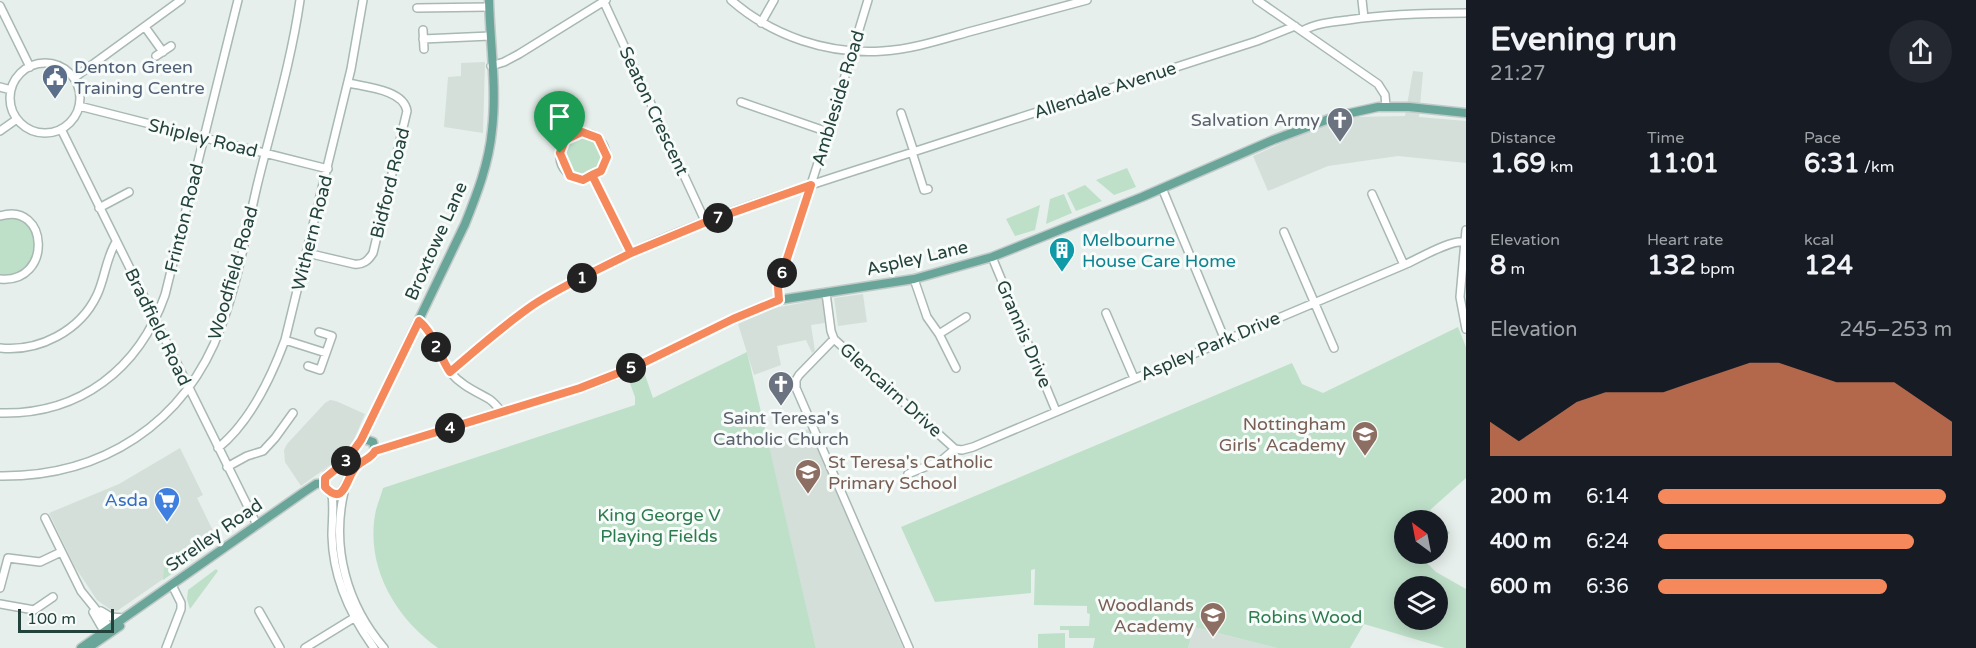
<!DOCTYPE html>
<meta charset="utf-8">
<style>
body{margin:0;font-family:"Varela Round",sans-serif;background:#242831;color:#f1f3f6;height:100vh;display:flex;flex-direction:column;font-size:22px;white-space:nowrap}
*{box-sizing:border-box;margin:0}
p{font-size:20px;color:#9ea1a6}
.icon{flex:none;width:33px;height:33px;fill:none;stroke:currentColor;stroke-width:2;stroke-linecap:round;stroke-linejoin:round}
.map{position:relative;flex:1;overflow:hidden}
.drawer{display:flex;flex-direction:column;background:#171b24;width:510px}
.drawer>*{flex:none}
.needle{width:39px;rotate:328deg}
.controls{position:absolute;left:1394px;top:510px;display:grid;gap:12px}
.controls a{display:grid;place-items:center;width:54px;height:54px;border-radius:50%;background:#171b24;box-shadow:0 3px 15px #0003;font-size:30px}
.scale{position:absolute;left:18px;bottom:15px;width:96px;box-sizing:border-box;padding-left:6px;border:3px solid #23423b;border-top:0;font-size:16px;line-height:21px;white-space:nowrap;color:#23423b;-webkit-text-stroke:4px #f7fbf9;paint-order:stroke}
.pin{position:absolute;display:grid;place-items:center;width:51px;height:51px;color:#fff;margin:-62px -26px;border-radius:50% 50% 50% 0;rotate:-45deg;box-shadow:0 0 6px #0007}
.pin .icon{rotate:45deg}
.km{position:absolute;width:30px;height:30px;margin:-15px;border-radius:50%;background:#222;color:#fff;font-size:16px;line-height:30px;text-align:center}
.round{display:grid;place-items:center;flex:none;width:63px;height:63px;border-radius:32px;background:#242831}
.summary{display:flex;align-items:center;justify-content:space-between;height:102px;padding:0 24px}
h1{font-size:33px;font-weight:700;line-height:45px}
.stats{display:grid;grid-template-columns:repeat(3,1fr);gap:9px;height:102px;padding:6px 24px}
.stats div{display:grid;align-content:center}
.stats b{font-size:26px;font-weight:700}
.stats small{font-size:16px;font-weight:400}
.stats p{font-size:16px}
.chart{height:168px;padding:12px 24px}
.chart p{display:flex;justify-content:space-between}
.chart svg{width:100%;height:108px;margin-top:6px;fill:#f6895c;opacity:.7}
ul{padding:0 24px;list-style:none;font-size:20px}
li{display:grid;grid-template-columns:96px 72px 1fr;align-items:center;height:45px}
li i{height:15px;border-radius:8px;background:#f6895c}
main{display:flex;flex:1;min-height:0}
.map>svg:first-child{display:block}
.built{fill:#d4dfda}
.green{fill:#bee0c9;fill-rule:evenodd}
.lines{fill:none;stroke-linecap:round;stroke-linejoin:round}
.minor-casing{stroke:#a8b8b3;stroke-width:10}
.major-casing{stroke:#c1cac8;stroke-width:11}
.minor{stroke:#fff;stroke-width:7}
.major{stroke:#69a699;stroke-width:8}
.route-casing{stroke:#fff;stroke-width:12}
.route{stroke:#f6895c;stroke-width:8}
.labels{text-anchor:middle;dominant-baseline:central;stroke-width:6;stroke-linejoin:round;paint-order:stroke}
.service-label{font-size:18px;fill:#4e5e75;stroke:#f7fbf9;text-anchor:start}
.street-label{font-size:18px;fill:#23423b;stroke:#f7fbf9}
.worship-label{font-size:18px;fill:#5b616d;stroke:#f7fbf9;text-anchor:end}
.culture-label{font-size:18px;fill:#0d838f;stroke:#f7fbf9;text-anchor:start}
.education-label{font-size:18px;fill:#785e54;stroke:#f7fbf9;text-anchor:end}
.shop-label{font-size:18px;fill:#366cbe;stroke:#f7fbf9;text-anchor:end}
.park-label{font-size:18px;fill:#2c7b4e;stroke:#f7fbf9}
</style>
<main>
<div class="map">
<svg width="1466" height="648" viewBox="0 0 1466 648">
<rect width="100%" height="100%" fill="#e6efeb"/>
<path class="built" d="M 485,62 L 483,133 L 444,127 L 448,77 L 461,76 L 461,63 Z
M 1413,71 L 1423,72 L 1419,117 L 1466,121 L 1466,163 L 1398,156 L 1328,166 L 1268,191 L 1253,156 L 1313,129 L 1356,117 L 1405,116 Z
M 863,294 L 867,322 L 838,326 L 834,298 Z
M 822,299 L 825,323 L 811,325 L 815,351 L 812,353 L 806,340 L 777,346 L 781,365 L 754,375 L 738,324 L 774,308 Z
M 330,400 L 336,401 L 365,414 L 352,444 L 344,455 L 301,486 L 285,462 L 284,450 L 287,444 L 325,403 Z
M 809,429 L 903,648 L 816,648 L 768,445 Z
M 180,448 L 203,495 L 197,498 L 218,541 L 117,611 L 111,610 L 97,600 L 75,567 L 49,513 L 119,484 Z
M 1194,627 L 1277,648 L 1188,648 Z"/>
<path class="green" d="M565 156a18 18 0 1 1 36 0a18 18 0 1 1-36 0Z
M 1127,168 L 1136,187 L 1114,195 L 1096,180 Z
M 1085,185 L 1102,201 L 1076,211 L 1067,193 Z
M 1064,194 L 1072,213 L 1046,224 L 1050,199 Z
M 1040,205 L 1035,230 L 1015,236 L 1006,219 Z
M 19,217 C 40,234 41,254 21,273 L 0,276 L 0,219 Z
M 1458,327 L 1466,347 L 1466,478 L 1430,510 L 1450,533 L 1437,544 L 1437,520 L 1404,520 L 1404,554 L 1426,554 L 1422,558 L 1436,572 L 1466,589 L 1466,648 L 1445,648 L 1364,624 L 1350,648 L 1277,648 L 1194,627 L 1188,648 L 1093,648 L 1095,638 L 1069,638 L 1069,630 L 1060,630 L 1060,626 L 1089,626 L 1090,614 L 1087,613 L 1087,606 L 1034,605 L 1035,569 L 1031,570 L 1031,593 L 935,602 L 901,527 L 1292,363 L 1302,384 L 1323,393 ZM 1404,586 L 1437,586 L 1437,620 L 1404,620 Z
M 747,352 L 816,648 L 438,648 C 395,618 364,565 376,510 C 378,503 381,495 383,488 L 635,405 L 635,397 L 628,378 L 644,372 L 653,398 Z
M 218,536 L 221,539 L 163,580 L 164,568 L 169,561 Z
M 216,569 L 218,571 L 190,609 L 187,599 L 188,590 Z
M 1065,633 L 1065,648 L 1038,648 L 1038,634 Z"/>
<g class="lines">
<g class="minor-casing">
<path id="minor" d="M 603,0 L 706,223
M 731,0 C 772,36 828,55 883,51 C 915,49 946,38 976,30 C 1013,20 1050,10 1087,0
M 1257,0 L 1378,84 L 1385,95 L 1386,107
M 1362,0 L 1364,18
M 0,6 L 30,67
M 417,8 L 489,7
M 761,23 L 774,0
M 145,27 L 163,52
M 423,30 L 424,49
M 1302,31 C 1316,23 1332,22 1348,20 C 1387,14 1426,13 1466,13
M 423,39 L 490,36
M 156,56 L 171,46
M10 98a35 35 0 1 1 70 0a35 35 0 1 1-70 0Z
M 491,66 L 504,62 L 519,54 L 606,0
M 74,78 L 181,0
M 0,87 L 11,90
M 741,102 L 828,132
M 79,106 L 328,169
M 901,113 L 914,152
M 61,129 L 257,525
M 0,131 L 17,119
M560 156a23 23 0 1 1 46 0a23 23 0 1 1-46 0Z
M 912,152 L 924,190 L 928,189
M 592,175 L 631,253
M 1162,188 L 1225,340
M 1372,194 L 1404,265
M 99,208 L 129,192
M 0,216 C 49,201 53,284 0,279
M 1466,230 L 1460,297 L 1466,329
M 1284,232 L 1334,348
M 307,253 L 354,264 C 363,265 368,261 373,253 L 407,111 C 404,90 366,87 348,83
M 992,257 L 1056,411
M 914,279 L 927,317 L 939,334 L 956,368
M 826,293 L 831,331 L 834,339 L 955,449
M 779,300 L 778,287 L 781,277 L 828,132 L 868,0
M 1106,313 L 1134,378
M 419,321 C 435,334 437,357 451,373 C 461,385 475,391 489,399 C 494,402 498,408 502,412
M 939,334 L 966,317
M 834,339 L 799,375 L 796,380 L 796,388 L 909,648
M 285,340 L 326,353
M 0,348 C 39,352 80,331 97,295 C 105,278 106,258 116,242
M 308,366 L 320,370 L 332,336 L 319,332
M 450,372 C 478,349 504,324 535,304 C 648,232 790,192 916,151 C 1030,114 1144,78 1257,41 L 1295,26
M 0,413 C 80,415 139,369 165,295 L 238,0
M 218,448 C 250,422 271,378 285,340 L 351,69 L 363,0
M 955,449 L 962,450 L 973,447 L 1404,265 C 1418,259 1451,239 1465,242
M 227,467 L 247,456 L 263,451 L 275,438 L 293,413
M 908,474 L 942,460 L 955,449
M 0,476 C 102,477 185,424 221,327 C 238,282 246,233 257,186 C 272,124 291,63 300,0
M 344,492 C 331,548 347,605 384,648
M 332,494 C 334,508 332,522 332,536 C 333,577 350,615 374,648
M 45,518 L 81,591 L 106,622 L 109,631
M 0,588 L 8,558 L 40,562 L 61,552
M 0,604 L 34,610 L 53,597
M 101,611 L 111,617 L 124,618
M 259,611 L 280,648
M 93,612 L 101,626 L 108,632
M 166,648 L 181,609 L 181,603 L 172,585
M 305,648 L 357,616"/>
</g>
<g class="major-casing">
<path id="major" d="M 361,440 L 367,440 L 373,442 L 375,451
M 375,451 L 580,388 L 633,368 L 733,319 L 779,300 L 914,279 L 992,257 L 1142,197 L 1273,140 L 1337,116 L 1378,107 L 1409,107 L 1466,113
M 324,483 L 327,475 L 346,461 L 361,440 L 465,224 C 477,194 489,163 492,130 C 497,88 490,43 489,0
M 324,483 L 325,487 L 332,494 L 341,493 L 355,467 L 373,455 L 375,451
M 81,648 L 304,492 L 316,484 L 324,483
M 88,648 L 120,626"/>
</g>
<use href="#minor" class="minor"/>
<use href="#major" class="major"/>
</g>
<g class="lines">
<g class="route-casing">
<path id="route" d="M 560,153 L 570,176 L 583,180 L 592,175 L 631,253 C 598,270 563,285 533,305 C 504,325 477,349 450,372 C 439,356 434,333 419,321 L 361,440 L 346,461 L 325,478 L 325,487 C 345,508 346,477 356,467 C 362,460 371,459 375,451 L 580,388 L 639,365 L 733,319 L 779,300 L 778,287 L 781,277 L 811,185 L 706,222 L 631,253 L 592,175 L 601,171 L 607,157 L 598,138 L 582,132 L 565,140 L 560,153"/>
</g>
<use href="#route" class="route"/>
</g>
<defs>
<g id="civic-pin" transform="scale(1.35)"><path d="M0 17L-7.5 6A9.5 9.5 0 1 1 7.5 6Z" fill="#5c6f8a" stroke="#f7fbf9"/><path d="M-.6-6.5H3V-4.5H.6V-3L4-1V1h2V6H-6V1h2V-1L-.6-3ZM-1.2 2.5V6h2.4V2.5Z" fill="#fff"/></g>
<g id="church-pin" transform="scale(1.35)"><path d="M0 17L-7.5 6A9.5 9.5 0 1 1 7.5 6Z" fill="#6b7280" stroke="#f7fbf9"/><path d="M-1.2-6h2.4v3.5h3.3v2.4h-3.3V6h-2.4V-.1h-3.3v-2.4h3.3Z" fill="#fff"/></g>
<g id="building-pin" transform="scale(1.35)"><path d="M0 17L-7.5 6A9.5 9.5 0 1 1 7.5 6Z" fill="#0f9aa8" stroke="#f7fbf9"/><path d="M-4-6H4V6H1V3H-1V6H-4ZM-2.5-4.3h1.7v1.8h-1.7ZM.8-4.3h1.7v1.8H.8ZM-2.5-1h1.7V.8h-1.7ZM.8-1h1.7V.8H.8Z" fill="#fff"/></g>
<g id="school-pin" transform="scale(1.35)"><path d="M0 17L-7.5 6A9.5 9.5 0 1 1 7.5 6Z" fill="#8d6e63" stroke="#f7fbf9"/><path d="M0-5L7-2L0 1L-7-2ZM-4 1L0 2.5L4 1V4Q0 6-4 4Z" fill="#fff"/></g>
<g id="supermarket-pin" transform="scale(1.35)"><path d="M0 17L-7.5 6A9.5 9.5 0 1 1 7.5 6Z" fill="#3f7fe0" stroke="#f7fbf9"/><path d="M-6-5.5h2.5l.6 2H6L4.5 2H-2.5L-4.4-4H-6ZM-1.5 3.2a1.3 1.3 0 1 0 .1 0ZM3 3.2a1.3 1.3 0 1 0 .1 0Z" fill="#fff"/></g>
</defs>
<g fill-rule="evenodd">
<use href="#civic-pin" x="55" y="77"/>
<use href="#church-pin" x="1340" y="120"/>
<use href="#building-pin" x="1062" y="250"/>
<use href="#church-pin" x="781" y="384"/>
<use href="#school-pin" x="1365" y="434"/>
<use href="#school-pin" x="808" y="472"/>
<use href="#supermarket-pin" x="167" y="500"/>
<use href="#school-pin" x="1213" y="615"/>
</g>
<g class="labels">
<g class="service-label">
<text x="74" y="67">Denton Green<tspan x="74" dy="21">Training Centre</tspan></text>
</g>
<g class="street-label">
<text transform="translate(1105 90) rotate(-18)">Allendale Avenue</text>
<text transform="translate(838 98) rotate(-73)">Ambleside Road</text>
<text transform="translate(654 111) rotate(65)">Seaton Crescent</text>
<text transform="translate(203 138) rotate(14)">Shipley Road</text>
<text transform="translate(390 183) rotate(-76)">Bidford Road</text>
<text transform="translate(184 218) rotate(-76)">Frinton Road</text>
<text transform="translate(312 233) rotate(-76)">Withern Road</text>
<text transform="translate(436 241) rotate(-66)">Broxtowe Lane</text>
<text transform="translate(917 258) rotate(-13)">Aspley Lane</text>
<text transform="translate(233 273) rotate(-74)">Woodfield Road</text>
<text transform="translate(158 327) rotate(64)">Bradfield Road</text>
<text transform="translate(1024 334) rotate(67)">Grannis Drive</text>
<text transform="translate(1210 346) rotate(-23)">Aspley Park Drive</text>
<text transform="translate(891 390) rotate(42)">Glencairn Drive</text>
<text transform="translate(214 535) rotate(-35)">Strelley Road</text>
</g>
<g class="worship-label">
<text x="1320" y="120">Salvation Army</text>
<text x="781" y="418" text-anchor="middle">Saint Teresa's<tspan x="781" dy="21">Catholic Church</tspan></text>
</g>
<g class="culture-label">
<text x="1082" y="240">Melbourne<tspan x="1082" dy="21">House Care Home</tspan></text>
</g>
<g class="education-label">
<text x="1346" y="424">Nottingham<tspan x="1346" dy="21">Girls' Academy</tspan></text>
<text x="828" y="462" text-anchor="start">St Teresa's Catholic<tspan x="828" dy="21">Primary School</tspan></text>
<text x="1194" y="605">Woodlands<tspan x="1194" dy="21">Academy</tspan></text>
</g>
<g class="shop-label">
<text x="148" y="500">Asda</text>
</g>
<g class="park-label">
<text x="659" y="515">King George V<tspan x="659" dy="21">Playing Fields</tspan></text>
<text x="1305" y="617">Robins Wood</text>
</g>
</g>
</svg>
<div class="controls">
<a><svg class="needle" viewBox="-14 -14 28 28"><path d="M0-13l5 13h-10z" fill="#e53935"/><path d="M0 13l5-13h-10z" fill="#9ea1a6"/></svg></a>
<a><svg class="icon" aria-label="layers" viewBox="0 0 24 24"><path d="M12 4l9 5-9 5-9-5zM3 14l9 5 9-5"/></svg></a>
</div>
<div class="scale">100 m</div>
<div class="pin" style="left:560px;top:153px;background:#1e9e55"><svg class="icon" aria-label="arrive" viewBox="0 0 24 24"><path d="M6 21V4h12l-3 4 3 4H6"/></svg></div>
<b class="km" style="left:582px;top:278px">1</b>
<b class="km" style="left:436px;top:347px">2</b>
<b class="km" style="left:346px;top:461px">3</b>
<b class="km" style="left:450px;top:428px">4</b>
<b class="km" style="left:631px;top:368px">5</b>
<b class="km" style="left:782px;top:273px">6</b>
<b class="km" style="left:718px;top:218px">7</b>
</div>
<section class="drawer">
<div class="summary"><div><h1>Evening run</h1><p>21:27</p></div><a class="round"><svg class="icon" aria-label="share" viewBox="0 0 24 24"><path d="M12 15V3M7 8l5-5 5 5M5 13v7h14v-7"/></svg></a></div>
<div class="stats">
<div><p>Distance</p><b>1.69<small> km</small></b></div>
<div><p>Time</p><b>11:01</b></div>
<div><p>Pace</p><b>6:31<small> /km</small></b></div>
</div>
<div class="stats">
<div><p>Elevation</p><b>8<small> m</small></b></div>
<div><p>Heart rate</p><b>132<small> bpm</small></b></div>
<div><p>kcal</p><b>124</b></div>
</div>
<div class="chart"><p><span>Elevation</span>245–253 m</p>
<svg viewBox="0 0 160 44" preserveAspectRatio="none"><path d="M0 44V30L10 38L20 30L30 22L40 18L50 18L60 18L70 14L80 10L90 6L100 6L110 10L120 14L130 14L140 14L150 22L160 30V44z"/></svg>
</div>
<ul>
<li><b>200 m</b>6:14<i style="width:98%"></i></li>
<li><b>400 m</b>6:24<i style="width:87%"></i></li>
<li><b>600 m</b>6:36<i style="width:78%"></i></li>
</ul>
</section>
</main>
